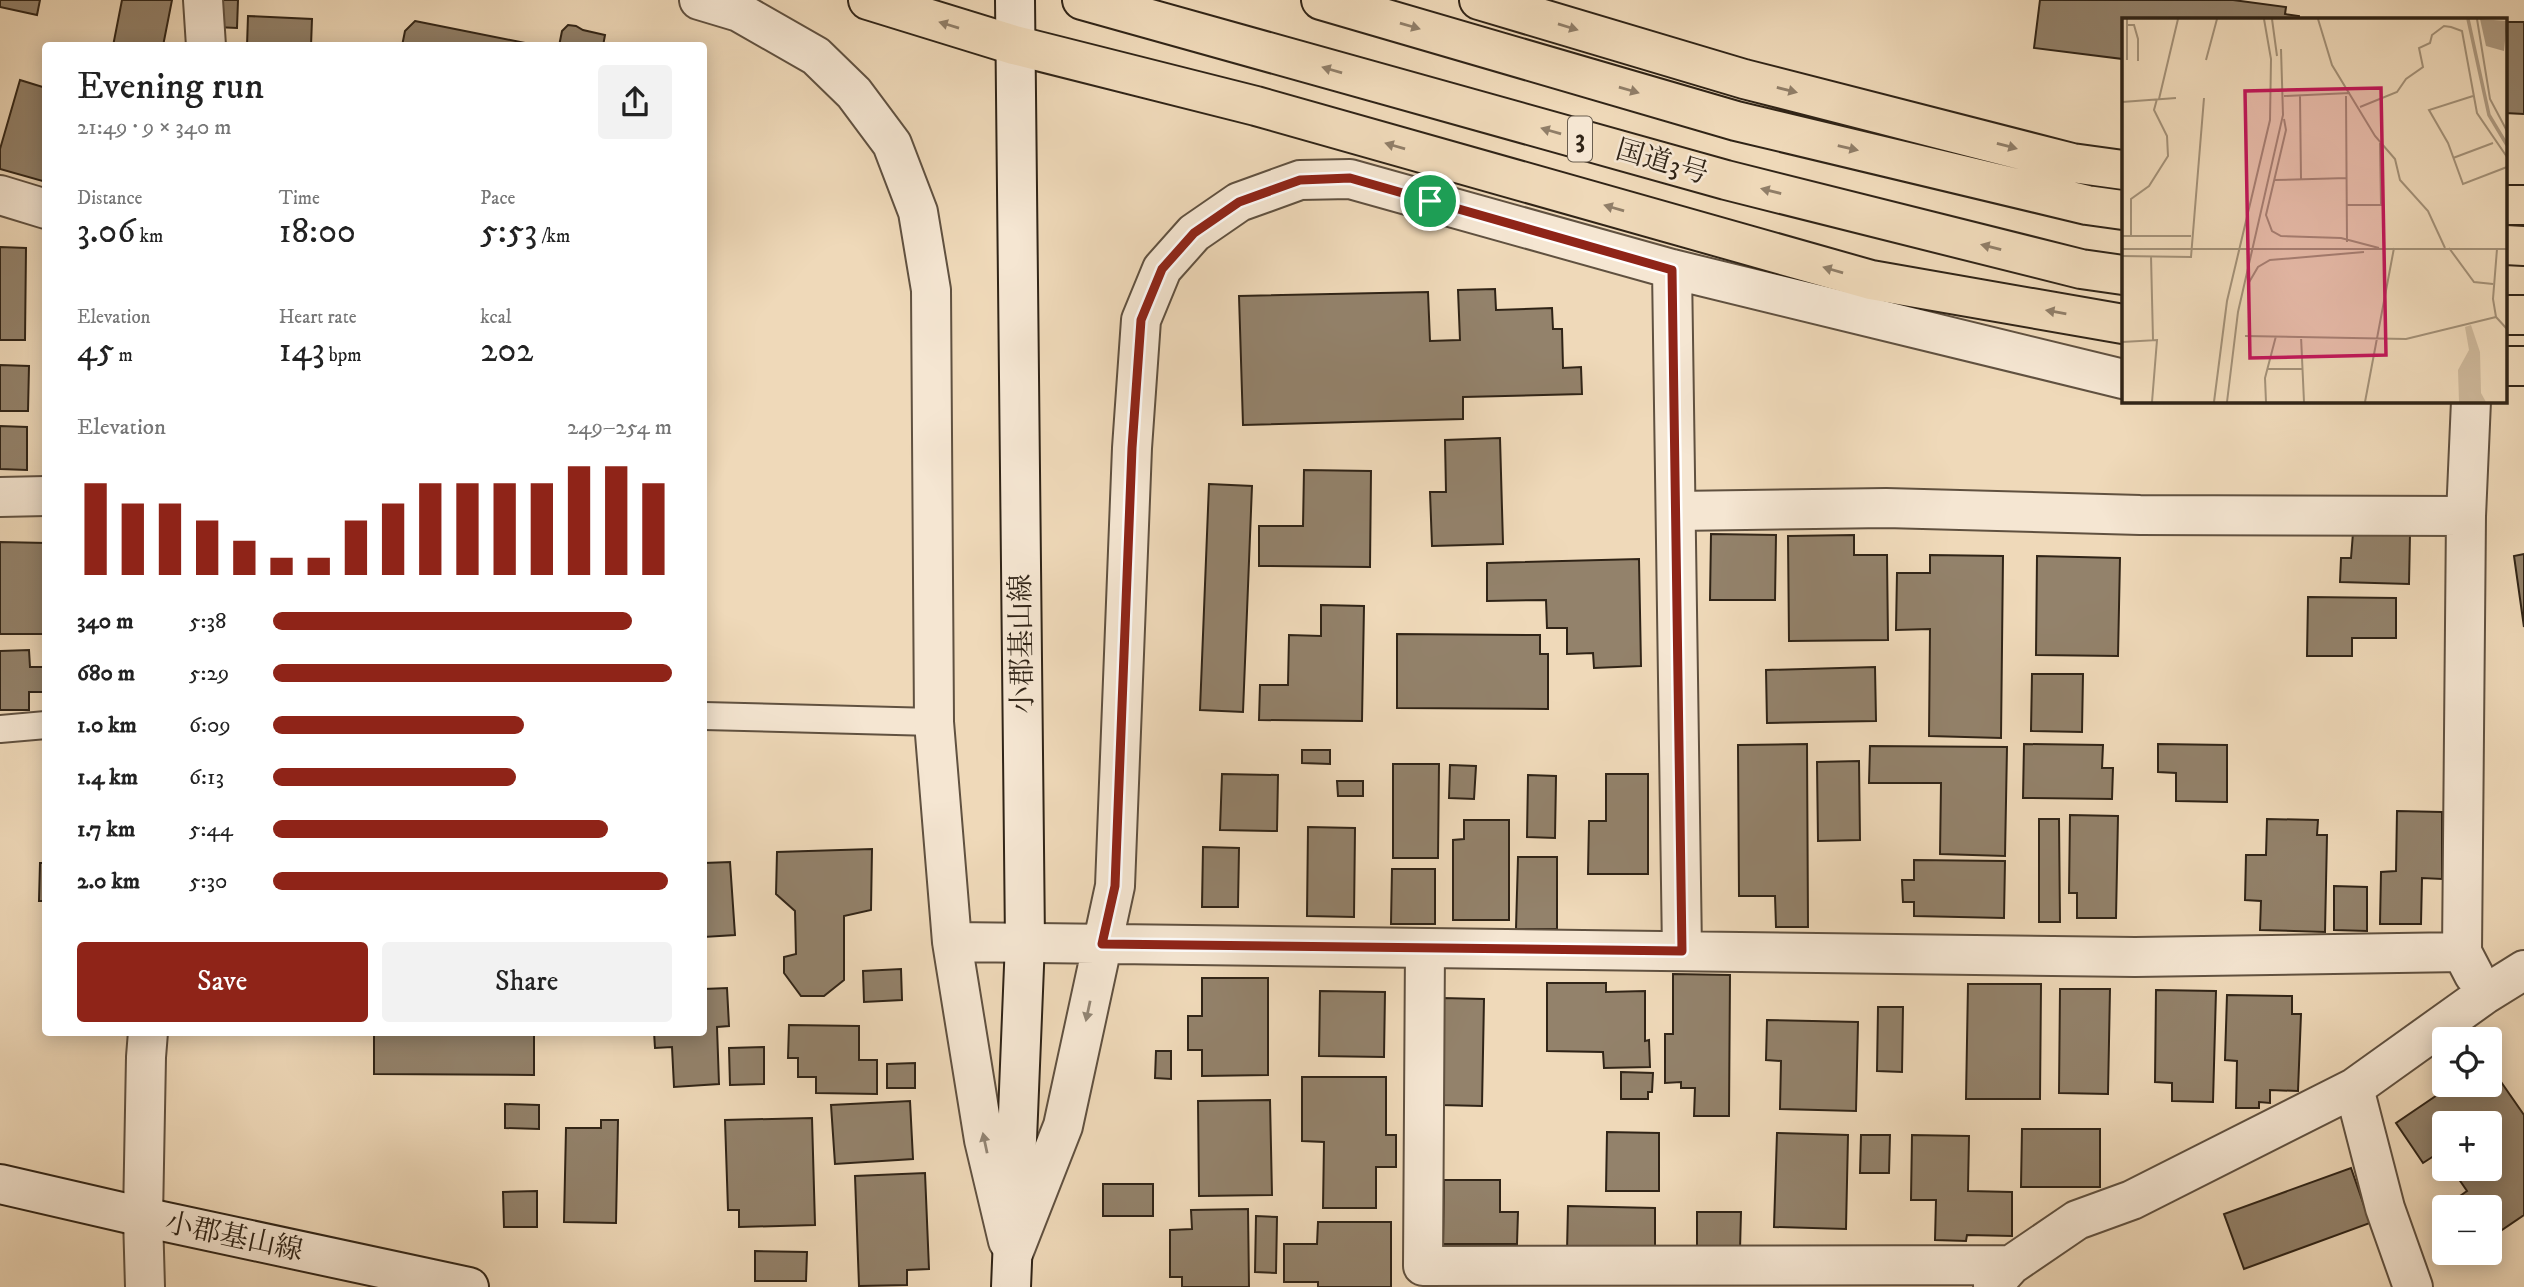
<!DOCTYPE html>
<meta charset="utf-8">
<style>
body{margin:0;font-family:"IM FELL DW Pica","Noto Serif JP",serif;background:#f2f2f2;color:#222;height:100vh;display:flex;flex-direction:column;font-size:26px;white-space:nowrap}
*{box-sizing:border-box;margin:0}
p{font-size:23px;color:#767676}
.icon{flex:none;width:38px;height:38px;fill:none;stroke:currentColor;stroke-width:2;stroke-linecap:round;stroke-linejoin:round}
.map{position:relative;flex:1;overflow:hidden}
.drawer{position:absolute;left:42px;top:42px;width:665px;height:994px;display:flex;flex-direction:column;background:#fff;border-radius:7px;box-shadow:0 4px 18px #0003}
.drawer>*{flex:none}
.buttons{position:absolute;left:2432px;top:1027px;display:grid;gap:14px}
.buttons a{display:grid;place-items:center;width:70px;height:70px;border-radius:7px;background:#fff;box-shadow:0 4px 18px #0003;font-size:35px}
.pin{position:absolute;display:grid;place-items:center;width:60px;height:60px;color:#fff;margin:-30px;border:4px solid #fff;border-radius:50%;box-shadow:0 2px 7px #0007}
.round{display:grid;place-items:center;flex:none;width:74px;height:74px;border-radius:7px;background:#f2f2f2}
.headline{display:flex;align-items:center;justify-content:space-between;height:119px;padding:0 35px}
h1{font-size:38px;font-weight:600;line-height:52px}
.figures{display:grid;grid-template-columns:repeat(3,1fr);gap:10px;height:119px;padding:7px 35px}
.figures div{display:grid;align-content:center}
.figures b{font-size:35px;font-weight:600}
.figures small{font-size:19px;font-weight:400}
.figures p{font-size:19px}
.chart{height:196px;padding:14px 35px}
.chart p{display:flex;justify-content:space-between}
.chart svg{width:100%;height:126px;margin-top:7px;stroke:#8f2418;stroke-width:6}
.cta{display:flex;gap:14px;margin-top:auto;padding:14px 35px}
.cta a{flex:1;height:80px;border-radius:7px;background:#8f2418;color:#fff;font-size:28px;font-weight:600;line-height:80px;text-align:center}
.cta a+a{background:#f2f2f2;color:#222}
ul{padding:0 35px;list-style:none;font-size:23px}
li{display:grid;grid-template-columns:112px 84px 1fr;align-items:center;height:52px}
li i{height:18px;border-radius:9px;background:#8f2418}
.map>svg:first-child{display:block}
.building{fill:#93826b;stroke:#302417;stroke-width:2}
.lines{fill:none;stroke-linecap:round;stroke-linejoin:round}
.lane-casing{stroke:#605140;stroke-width:30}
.street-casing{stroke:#605140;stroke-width:42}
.secondary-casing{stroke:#302417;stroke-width:42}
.highway-casing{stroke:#302417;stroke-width:42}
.lane{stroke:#f5e6d2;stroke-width:26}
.street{stroke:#f5e6d2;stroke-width:38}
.secondary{stroke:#f5e6d2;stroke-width:38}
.highway{stroke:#efd9b9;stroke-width:38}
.oneway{fill:#907e68}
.oneway2{fill:#928574}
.route-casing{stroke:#fff;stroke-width:14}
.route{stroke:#8f2418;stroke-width:9}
.labels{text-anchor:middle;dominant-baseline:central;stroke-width:5;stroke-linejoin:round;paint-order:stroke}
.shield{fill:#f5e6d2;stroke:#6b5e4f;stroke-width:2}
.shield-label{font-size:26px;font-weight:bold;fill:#302417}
.street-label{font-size:28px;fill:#302417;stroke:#f5e6d2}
.inset-river{fill:none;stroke:#ae9b82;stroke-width:3.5}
.inset-road{fill:none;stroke:#a39178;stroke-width:2}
.view{fill:#c2185b;fill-opacity:0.15;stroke:#c2185b;stroke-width:3.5}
.inset-edge{fill:none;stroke:#302417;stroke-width:3.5}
</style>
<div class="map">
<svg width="2524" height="1287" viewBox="0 0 2524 1287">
<rect width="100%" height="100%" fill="#efd9b9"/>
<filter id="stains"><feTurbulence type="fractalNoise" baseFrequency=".00286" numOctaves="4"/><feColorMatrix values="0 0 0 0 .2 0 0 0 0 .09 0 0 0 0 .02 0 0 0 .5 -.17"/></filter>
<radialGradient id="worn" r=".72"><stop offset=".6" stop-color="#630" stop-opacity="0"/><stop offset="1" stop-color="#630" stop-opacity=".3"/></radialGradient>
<path class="building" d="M 0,0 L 40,0 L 37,15 L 0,7 Z
M 122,0 L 172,0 L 163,46 L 113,46 Z
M 217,0 L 238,0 L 237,28 L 216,27 Z
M 2040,0 L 2233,0 L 2286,7 L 2285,14 L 2299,16 L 2299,19 L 2123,19 L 2123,59 L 2034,48 Z
M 248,16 L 312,19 L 311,46 L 247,46 Z
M 415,21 L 540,46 L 402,46 L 405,31 Z
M 2505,22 L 2524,22 L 2524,114 L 2505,113 Z
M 568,25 L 576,26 L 583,30 L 605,35 L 603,46 L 559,46 L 562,31 Z
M 20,80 L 46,88 L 46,182 L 0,169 L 0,149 Z
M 0,247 L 26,248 L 25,340 L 0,340 Z
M 1495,289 L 1496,310 L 1552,308 L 1553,329 L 1562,329 L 1563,368 L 1581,367 L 1582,394 L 1463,397 L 1463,419 L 1243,425 L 1239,296 L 1428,292 L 1430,341 L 1460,340 L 1458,290 Z
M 0,365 L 29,366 L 28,411 L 0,411 Z
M 0,426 L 27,427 L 27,470 L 0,469 Z
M 1500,438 L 1503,544 L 1432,546 L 1430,492 L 1446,492 L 1445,440 Z
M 1304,470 L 1371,471 L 1370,567 L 1259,566 L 1259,526 L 1303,526 Z
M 1209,484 L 1252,486 L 1243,712 L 1200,710 Z
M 2353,533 L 2410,534 L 2409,584 L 2340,582 L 2341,558 L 2351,558 Z
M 1711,534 L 1776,535 L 1775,600 L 1710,600 Z
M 1854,535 L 1854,555 L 1887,555 L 1888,640 L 1789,641 L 1788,536 Z
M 0,542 L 46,543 L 46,634 L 0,634 Z
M 2524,554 L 2524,627 L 2514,556 Z
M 1930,555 L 2003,556 L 2001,738 L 1929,736 L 1930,629 L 1896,630 L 1897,573 L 1930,573 Z
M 2037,556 L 2120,558 L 2118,656 L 2036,655 Z
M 1639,559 L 1641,666 L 1594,668 L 1593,653 L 1567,654 L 1567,628 L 1547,628 L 1546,600 L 1487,601 L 1487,563 Z
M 2308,597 L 2396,598 L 2396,638 L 2352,638 L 2352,656 L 2307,656 Z
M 1321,605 L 1364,606 L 1362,721 L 1259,720 L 1260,685 L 1288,685 L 1289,635 L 1321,636 Z
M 1397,634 L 1540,635 L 1540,654 L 1548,654 L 1548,709 L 1397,708 Z
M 29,650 L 30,667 L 44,667 L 44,692 L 29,692 L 29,710 L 0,710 L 0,651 Z
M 1875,667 L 1876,721 L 1767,723 L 1766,670 Z
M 2032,674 L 2083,674 L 2082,732 L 2031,731 Z
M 1807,744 L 1808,927 L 1776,927 L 1775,896 L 1739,896 L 1738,745 Z
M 2024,744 L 2103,745 L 2102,768 L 2113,768 L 2112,799 L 2023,798 Z
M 2158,744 L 2227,745 L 2227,802 L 2176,801 L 2176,773 L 2158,772 Z
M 1870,746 L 2007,747 L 2005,856 L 1940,854 L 1941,783 L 1869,783 Z
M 1302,750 L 1330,750 L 1330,764 L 1302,763 Z
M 1859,761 L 1860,840 L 1818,841 L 1817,762 Z
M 1393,764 L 1439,764 L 1438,858 L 1393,858 Z
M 1450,765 L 1476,766 L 1474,799 L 1449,798 Z
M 1222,774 L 1278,775 L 1277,831 L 1220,830 Z
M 1606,774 L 1648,774 L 1648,874 L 1588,874 L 1589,821 L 1606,821 Z
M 1528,775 L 1556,776 L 1555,838 L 1527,837 Z
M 1337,781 L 1363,781 L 1363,796 L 1338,796 Z
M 2397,811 L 2442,812 L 2442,879 L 2422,878 L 2421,924 L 2380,924 L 2381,872 L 2396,871 Z
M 2070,815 L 2118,816 L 2116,918 L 2077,918 L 2077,893 L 2069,893 Z
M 2039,819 L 2059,819 L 2060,922 L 2039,922 Z
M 2267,819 L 2318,820 L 2317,835 L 2327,835 L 2325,932 L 2260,930 L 2261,901 L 2245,900 L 2246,855 L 2266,855 Z
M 1464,820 L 1509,820 L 1509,920 L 1453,920 L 1453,840 L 1464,839 Z
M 1308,827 L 1355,828 L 1354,917 L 1307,916 Z
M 1203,847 L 1239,848 L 1238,907 L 1202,907 Z
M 872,849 L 871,910 L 844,916 L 844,980 L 824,996 L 801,996 L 784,973 L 784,957 L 796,954 L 795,911 L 776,894 L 777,852 Z
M 1518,857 L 1557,857 L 1557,929 L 1516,929 Z
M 1914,860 L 2005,861 L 2004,918 L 1914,916 L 1914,902 L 1903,902 L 1902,880 L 1914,880 Z
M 730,862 L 735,935 L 704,937 L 704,863 Z
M 40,863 L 46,863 L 46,901 L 39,901 Z
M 1392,869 L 1435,869 L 1435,924 L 1391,924 Z
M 2334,886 L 2367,887 L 2367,931 L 2334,930 Z
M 901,969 L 902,1000 L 864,1002 L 863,971 Z
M 1673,974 L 1730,975 L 1729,1116 L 1694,1116 L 1695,1088 L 1681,1088 L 1681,1082 L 1665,1083 L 1665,1034 L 1673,1034 Z
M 1202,978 L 1268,978 L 1268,1075 L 1202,1076 L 1202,1050 L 1188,1050 L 1188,1016 L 1202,1016 Z
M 1547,983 L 1606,983 L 1606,992 L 1645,991 L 1645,1041 L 1649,1040 L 1650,1067 L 1604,1068 L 1603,1052 L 1547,1051 Z
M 1968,984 L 2041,984 L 2040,1099 L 1966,1099 Z
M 727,988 L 729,1026 L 717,1027 L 719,1084 L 674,1087 L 672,1047 L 655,1048 L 654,1032 L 704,1032 L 704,989 Z
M 2060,989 L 2110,989 L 2108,1094 L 2059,1093 Z
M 2156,990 L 2216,991 L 2213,1102 L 2172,1101 L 2172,1083 L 2155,1082 Z
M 1320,991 L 1385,992 L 1384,1057 L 1319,1056 Z
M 2227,995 L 2292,996 L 2292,1014 L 2301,1014 L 2298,1091 L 2270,1090 L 2270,1103 L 2259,1102 L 2259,1108 L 2236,1108 L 2237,1061 L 2225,1060 Z
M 1442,998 L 1484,999 L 1482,1106 L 1440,1105 Z
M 1878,1007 L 1903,1007 L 1902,1072 L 1877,1071 Z
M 1767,1020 L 1858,1022 L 1856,1111 L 1780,1109 L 1781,1061 L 1766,1060 Z
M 789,1025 L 859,1026 L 859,1060 L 877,1060 L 877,1094 L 816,1093 L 816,1077 L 798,1077 L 798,1058 L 788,1058 Z
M 374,1032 L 534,1032 L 534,1075 L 374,1074 Z
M 764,1047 L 764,1084 L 730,1085 L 729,1048 Z
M 1156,1051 L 1171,1051 L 1171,1079 L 1155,1078 Z
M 915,1063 L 915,1088 L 887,1088 L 887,1064 Z
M 2490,1066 L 2524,1115 L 2524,1215 L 2490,1238 L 2490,1208 L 2445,1208 L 2445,1211 L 2443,1208 L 2467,1191 L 2452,1169 L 2490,1169 L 2490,1124 L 2445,1124 L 2445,1158 L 2440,1152 L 2423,1163 L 2396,1123 L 2452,1085 L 2490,1085 Z
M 1621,1072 L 1653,1073 L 1652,1092 L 1648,1092 L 1648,1099 L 1621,1099 Z
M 1302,1077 L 1386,1077 L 1386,1135 L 1396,1135 L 1396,1167 L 1376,1167 L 1376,1208 L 1323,1208 L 1324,1142 L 1302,1141 Z
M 1270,1100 L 1272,1195 L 1199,1196 L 1198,1101 Z
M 910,1101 L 913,1159 L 835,1164 L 831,1105 Z
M 505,1104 L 539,1105 L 539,1129 L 505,1128 Z
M 812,1118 L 815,1225 L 739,1227 L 739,1210 L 728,1210 L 725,1120 Z
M 601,1120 L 618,1120 L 616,1223 L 564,1222 L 566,1128 L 601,1128 Z
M 2022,1129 L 2100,1129 L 2100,1187 L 2021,1187 Z
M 1607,1132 L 1659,1133 L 1659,1191 L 1606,1191 Z
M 1777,1133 L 1848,1135 L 1846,1229 L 1774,1227 Z
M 1861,1135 L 1890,1135 L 1889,1173 L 1860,1173 Z
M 1912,1135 L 1969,1136 L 1968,1191 L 2012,1192 L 2012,1236 L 1967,1235 L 1966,1241 L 1935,1240 L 1936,1200 L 1911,1200 Z
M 2351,1168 L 2370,1223 L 2244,1269 L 2224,1214 Z
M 925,1173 L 929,1269 L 907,1270 L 907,1285 L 859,1286 L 855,1176 Z
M 1444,1180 L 1500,1180 L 1500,1212 L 1518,1212 L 1517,1244 L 1443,1244 Z
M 1103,1184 L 1153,1184 L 1153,1216 L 1103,1216 Z
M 537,1191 L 537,1227 L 504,1227 L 503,1192 Z
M 1568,1206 L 1655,1208 L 1655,1253 L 1567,1251 Z
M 1248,1209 L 1249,1287 L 1182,1287 L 1182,1277 L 1170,1277 L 1170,1230 L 1192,1229 L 1191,1210 Z
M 1697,1212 L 1741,1212 L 1740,1250 L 1697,1250 Z
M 1256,1216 L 1277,1217 L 1276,1273 L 1255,1272 Z
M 1318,1222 L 1391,1222 L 1391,1287 L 1318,1287 L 1318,1282 L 1284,1282 L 1284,1244 L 1317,1244 Z
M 755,1251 L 807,1252 L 806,1281 L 755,1281 Z"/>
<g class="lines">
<g class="lane-casing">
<path id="lane" d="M 704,716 L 934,722
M 0,729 L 46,725"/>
</g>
<g class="street-casing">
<path id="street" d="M 203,0 L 206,46
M 699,0 L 739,12 L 816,56 L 854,93 L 892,144 L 918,212 L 931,290 L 934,722 L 952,942 L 984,1140 L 1008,1241
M 0,195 L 46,209
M 1672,269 L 1682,951
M 2471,401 L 2466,516 L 2462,952 L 2474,975
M 0,497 L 46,496
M 1676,511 L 1886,508 L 2140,515 L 2466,516
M 952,942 L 2135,957 L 2462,952
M 1425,948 L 1423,1266 L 2011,1265
M 2354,1088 L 2385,1208 L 2413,1287
M 1014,1251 L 1063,1126 L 1115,886 L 1132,448 L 1141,320 L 1162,269 L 1194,233 L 1239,202 L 1300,180 L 1350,179 L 1672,269 L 2123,379
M 1993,1285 L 2011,1265 L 2077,1220 L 2132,1200 L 2354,1088 L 2484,995 L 2524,970
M 145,1287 L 143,1217 L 146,1057 L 148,1032"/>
</g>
<g class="secondary-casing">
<path id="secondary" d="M 0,1184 L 143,1217 L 469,1287
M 1011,1287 L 1025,942 L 1015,0"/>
</g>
<g class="highway-casing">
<path id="highway" d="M 868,0 L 1014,45 L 1256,106 L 1871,280 L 2123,324
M 1082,0 L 1726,180 L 2081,269 L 2123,275
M 1321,0 L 1736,121 L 2087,205 L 2123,210
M 1479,0 L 1744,79 L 2072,163 L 2123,170
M 2505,205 L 2524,205
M 2505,245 L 2524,246
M 2505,315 L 2524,315
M 2505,366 L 2524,366"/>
</g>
<use href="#lane" class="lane"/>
<use href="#street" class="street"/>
<use href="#secondary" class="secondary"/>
<use href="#highway" class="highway"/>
</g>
<defs><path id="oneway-solid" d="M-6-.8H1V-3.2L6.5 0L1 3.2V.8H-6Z" transform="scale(1.75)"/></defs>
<g class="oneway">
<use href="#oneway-solid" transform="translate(949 25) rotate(-163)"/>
<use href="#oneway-solid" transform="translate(1410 26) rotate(16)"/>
<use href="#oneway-solid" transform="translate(1568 27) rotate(17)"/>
<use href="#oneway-solid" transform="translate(1332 70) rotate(-164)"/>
<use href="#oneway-solid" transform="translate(1629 90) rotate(16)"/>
<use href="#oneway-solid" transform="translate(1787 90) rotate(14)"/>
<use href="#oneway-solid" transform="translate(1551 131) rotate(-164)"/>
<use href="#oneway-solid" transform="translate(1395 146) rotate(-164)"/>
<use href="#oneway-solid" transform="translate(2007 146) rotate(15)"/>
<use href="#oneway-solid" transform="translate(1848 148) rotate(13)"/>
<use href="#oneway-solid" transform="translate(1771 191) rotate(-166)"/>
<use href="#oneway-solid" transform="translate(1614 208) rotate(-164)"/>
<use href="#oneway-solid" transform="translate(1991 247) rotate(-166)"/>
<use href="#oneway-solid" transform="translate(1833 270) rotate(-164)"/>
<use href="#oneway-solid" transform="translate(2056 312) rotate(-170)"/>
</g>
<g class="oneway2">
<use href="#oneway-solid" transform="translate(1088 1011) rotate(102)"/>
<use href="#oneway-solid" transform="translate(985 1143) rotate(-102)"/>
</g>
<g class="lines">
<g class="route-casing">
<path id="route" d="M 1350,178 L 1672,270 L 1682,951 L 1102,944 L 1115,886 L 1132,448 L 1141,320 L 1162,269 L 1194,233 L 1239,202 L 1300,180 Z"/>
</g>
<use href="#route" class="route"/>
</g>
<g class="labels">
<rect class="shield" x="1568" y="116.5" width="24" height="45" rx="5"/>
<g class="shield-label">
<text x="1580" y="139">3</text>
</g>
<g class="street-label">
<text transform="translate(1662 162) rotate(16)">国道3号</text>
<text transform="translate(1022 644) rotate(-91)">小郡基山線</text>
<text transform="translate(234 1237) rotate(12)">小郡基山線</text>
</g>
</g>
<g transform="translate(2122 18)">
<rect width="385" height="385" fill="#efd9b9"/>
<path d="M 349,307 L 358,334 L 359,375 L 364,384 L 337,384 L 336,352 L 347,332 L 343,309 Z" fill="#cfba9d"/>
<path d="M 358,1 L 385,3 L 382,33 L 364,28 Z" fill="#ae9b82"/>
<path class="inset-river" d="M 346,1 L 367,97 L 385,127"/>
<path class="inset-road" d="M 150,1 L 155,38M 196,1 L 210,47 L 253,118 L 273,141 L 278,162 L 306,193 L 323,230M 355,1 L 368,81 L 385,113M 6,7 L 12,7 L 16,21 L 16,43M 5,42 L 5,1M 84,42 L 95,1M 162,78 L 228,75M 178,78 L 179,161M 224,78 L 225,224M 351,78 L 307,92 L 326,125 L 341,166 L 385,149M 37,81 L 56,1M 0,84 L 54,80M 238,89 L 275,74 L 284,61 L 301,49 L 297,30 L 308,25 L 310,17 L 322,8 L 329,9 L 340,13 L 355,95 L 385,139M 162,101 L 164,112 L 144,197 L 150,213 L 159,218 L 219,220 L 257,230M 331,140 L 371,125M 153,162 L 225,160M 225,187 L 259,187 L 258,125M 0,218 L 69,218M 9,218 L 9,181 L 27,168 L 46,138 L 45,118 L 32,92 L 35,81M 327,230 L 352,264 L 371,266M 0,231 L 385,231M 375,231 L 371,281 L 374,299 L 385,311M 0,238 L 69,239 L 82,80M 29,238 L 31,322M 126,266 L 136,249 L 148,242 L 242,234M 123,318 L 284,321 L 374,299M 179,318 L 182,384M 0,324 L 35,322 L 30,384M 145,351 L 181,351M 92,384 L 105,283 L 148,102 L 149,41 L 142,1M 105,384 L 116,294 L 161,97 L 159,31M 144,384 L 143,360 L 154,318M 243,384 L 272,230"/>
<path class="view" d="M 259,70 L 264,337 L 128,340 L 123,73 Z"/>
<rect width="385" height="385" class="inset-edge"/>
</g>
<rect width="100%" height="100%" filter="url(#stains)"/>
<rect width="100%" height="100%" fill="url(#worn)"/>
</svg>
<div class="buttons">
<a><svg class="icon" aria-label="locate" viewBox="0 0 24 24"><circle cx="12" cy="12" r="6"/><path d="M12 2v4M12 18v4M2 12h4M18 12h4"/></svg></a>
<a>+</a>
<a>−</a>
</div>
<div class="pin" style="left:1430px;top:201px;background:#1e9e55"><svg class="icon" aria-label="arrive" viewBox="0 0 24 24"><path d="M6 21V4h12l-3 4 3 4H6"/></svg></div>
<section class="drawer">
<div class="headline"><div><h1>Evening run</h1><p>21:49 · 9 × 340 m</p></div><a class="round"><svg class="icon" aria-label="share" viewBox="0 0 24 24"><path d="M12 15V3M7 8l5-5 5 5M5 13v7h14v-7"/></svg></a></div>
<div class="figures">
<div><p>Distance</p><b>3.06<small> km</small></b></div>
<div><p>Time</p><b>18:00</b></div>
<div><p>Pace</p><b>5:53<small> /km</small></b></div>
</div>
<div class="figures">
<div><p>Elevation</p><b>45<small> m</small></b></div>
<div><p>Heart rate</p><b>143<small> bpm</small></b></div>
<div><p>kcal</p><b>202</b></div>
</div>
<div class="chart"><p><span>Elevation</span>249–254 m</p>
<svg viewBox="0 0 160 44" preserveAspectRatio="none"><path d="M5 44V12M15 44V19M25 44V19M35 44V25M45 44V32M55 44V38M65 44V38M75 44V25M85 44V19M95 44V12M105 44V12M115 44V12M125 44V12M135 44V6M145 44V6M155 44V12"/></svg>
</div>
<ul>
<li><b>340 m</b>5:38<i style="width:90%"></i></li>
<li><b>680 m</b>5:29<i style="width:100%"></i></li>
<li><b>1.0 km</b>6:09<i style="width:63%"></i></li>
<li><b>1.4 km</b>6:13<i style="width:61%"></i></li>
<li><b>1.7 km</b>5:44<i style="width:84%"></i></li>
<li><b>2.0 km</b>5:30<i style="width:99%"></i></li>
</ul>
<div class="cta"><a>Save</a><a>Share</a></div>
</section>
</div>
